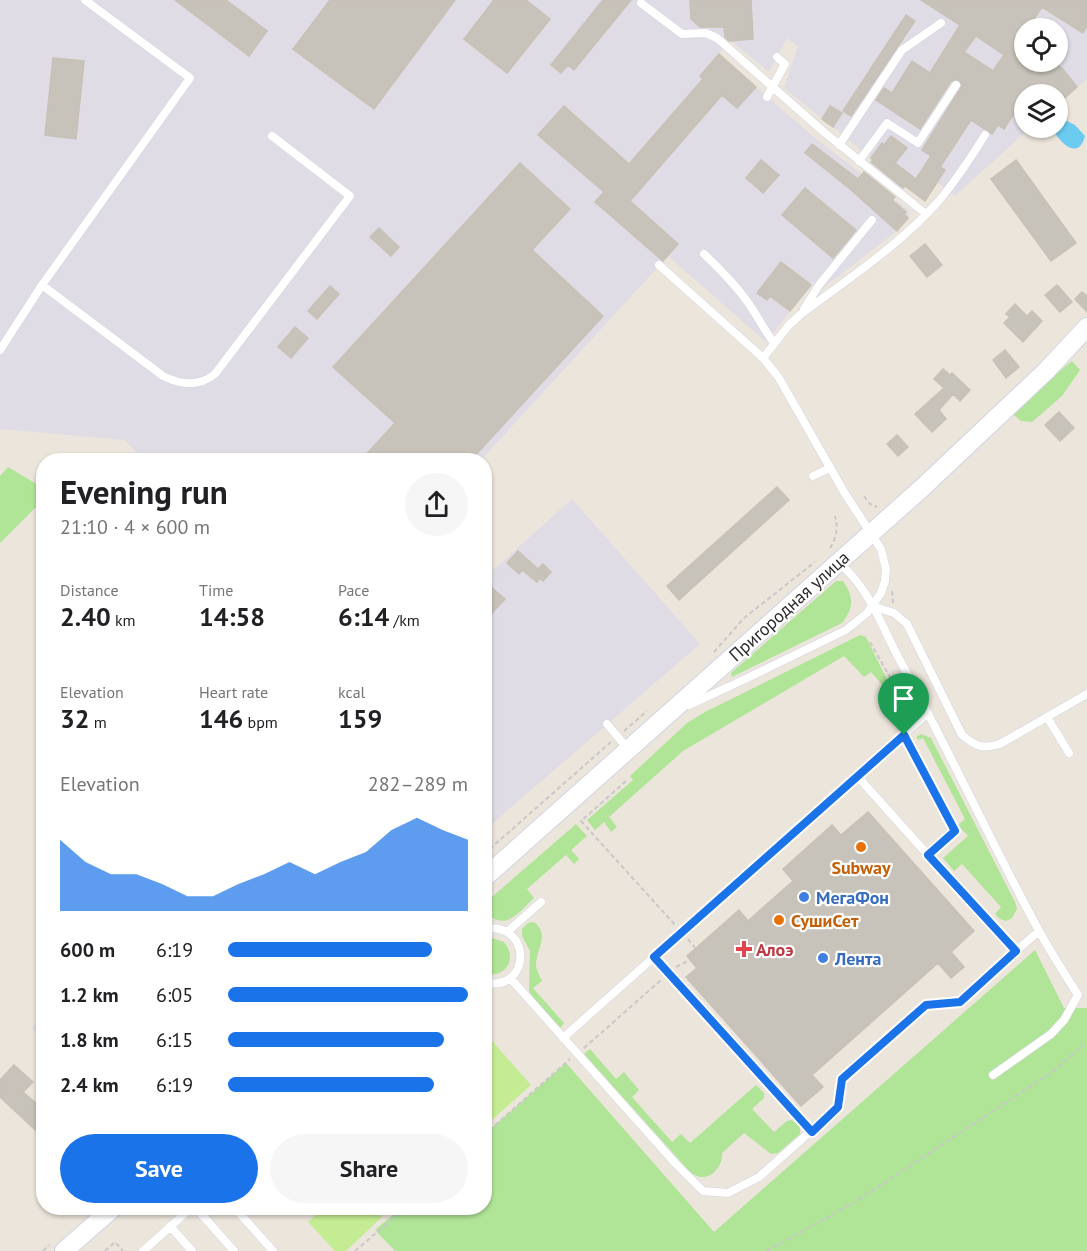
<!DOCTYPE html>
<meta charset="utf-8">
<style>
body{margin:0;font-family:"PT Sans",sans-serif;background:#f6f6f6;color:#202124;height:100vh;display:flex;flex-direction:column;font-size:22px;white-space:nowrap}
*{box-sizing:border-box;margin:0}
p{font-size:20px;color:#757577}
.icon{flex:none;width:33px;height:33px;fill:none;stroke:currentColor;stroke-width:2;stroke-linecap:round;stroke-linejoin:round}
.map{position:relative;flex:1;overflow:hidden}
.panel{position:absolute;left:36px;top:453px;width:456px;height:762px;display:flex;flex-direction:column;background:#fff;border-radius:24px;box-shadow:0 2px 4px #0004}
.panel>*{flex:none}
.tools{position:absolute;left:1014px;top:18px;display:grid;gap:12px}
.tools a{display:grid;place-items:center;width:54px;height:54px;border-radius:50%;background:#fff;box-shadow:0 2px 4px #0004;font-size:30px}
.pin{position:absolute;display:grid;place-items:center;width:51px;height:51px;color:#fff;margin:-62px -26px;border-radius:50% 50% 50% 0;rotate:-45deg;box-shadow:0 0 6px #0007}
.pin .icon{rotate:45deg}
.round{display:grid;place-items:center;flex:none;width:63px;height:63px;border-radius:32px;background:#f6f6f6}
.summary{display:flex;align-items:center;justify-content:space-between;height:102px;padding:0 24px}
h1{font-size:33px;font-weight:600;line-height:45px}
.metrics{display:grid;grid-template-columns:repeat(3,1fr);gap:9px;height:102px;padding:6px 24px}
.metrics div{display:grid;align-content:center}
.metrics b{font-size:26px;font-weight:600}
.metrics small{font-size:16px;font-weight:400}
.metrics p{font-size:16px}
.chart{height:168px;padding:12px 24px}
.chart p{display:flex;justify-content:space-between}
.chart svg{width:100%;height:108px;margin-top:6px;fill:#1a73e8;opacity:.7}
.cta{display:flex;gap:12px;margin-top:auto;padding:12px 24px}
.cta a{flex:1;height:69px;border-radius:36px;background:#1a73e8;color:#fff;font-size:24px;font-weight:600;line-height:69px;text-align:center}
.cta a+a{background:#f6f6f6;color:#202124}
ul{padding:0 24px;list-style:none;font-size:20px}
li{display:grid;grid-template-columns:96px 72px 1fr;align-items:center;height:45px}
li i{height:15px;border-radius:8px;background:#1a73e8}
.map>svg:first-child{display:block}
.industrial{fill:#dfdce5;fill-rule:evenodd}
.green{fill:#b0e497}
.pitch{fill:#c4ec92}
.water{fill:#6ccbf1}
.building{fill:#c7c3ba;stroke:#c8c1b5;stroke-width:1.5;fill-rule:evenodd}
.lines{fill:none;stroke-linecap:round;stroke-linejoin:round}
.service-casing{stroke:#d1d4e3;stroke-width:9}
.tertiary-casing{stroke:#d1d4e3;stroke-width:20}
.path{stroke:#c8c8c8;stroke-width:2;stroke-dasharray:4.5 3;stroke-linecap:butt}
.service{stroke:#fff;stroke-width:8}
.tertiary{stroke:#fff;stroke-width:18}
.route-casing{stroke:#fff;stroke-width:12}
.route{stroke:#1a73e8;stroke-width:8}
.food-dot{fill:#e8710a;stroke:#fff;stroke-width:2}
.shop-dot{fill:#3f7fe0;stroke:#fff;stroke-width:2}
.health-dot{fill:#e0444e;stroke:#fff;stroke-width:2}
.labels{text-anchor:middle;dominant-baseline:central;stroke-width:4.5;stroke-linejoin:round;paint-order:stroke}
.street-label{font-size:18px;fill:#2a2a2a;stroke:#fff}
.food-label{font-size:18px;font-weight:bold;fill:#c56008;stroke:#fff}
.shop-label{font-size:18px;font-weight:bold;fill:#366cbe;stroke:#fff;text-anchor:start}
.health-label{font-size:18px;font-weight:bold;fill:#be3a42;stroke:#fff;text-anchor:start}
</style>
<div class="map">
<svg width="1087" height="1251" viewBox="0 0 1087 1251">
<rect width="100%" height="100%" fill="#ece5db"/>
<path class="industrial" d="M 0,0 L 1087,0 L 1087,79 L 1058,104 L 1058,94 L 1024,94 L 1024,128 L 1030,128 L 955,196 L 937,182 L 925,201 L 873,162 L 873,160 L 833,127 L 784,88 L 798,46 L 787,38 L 769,72 L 731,41 L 725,41 L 719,55 L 814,137 L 908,210 L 909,217 L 897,231 L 823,288 L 813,282 L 766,342 L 668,256 L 481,460 L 145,460 L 124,440 L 0,429 ZM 1024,28 L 1058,28 L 1058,62 L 1024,62 Z
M 572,499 L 700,644 L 485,830 L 484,578 Z
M 43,1015 L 43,1040 L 32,1028 Z"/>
<path class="green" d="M 1072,361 L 1080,370 L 1062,396 L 1032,422 L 1021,421 L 1014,415 L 1008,413 Z
M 8,467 L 43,488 L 43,500 L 0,543 L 0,476 Z
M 836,581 L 843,581 C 854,597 854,608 842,623 L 732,677 L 731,673 Z
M 860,635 L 866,637 L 899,704 L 871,672 L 864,677 L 844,656 L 683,751 L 609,817 L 617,827 L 611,832 L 604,822 L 595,830 L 587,820 L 633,780 L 630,776 L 687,723 L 705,712 Z
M 921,734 L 931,738 L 1015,902 L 1017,909 L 1012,918 L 1006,921 L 1000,919 L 995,914 L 1001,907 L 962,864 L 954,871 L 943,858 L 968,836 L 958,825 L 965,819 L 923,738 L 918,740 L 916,737 Z
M 576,824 L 587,836 L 571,850 L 579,859 L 574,864 L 566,855 L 527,889 L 534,898 C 517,914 507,931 485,913 L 485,903 Z
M 534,922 C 551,935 535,950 536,967 C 537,971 540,977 542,981 L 533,988 L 564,1023 L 560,1028 L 535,1000 L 529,991 L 530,951 L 522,936 L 522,929 L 528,923 Z
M 492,938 L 504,942 C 518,958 506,980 484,973 L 485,940 Z
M 1035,950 L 1064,1008 L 1087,1008 L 1087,1251 L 395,1251 L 375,1230 L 401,1208 L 484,1208 L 485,1134 L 566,1063 L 714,1232 Z
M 590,1049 L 616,1079 L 624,1072 L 639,1090 L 632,1097 L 672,1142 L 681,1134 L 690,1143 L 756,1085 L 764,1093 L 764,1098 L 752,1109 L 774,1132 L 787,1121 L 792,1120 L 800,1127 L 800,1134 L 778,1153 L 771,1154 L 744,1133 L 722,1153 C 723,1164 714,1178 701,1177 C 697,1177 694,1174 691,1173 L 584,1054 Z"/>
<path class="pitch" d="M 485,1033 L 531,1085 L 485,1126 L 484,1126 Z
M 324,1208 L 373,1208 L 382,1217 L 346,1251 L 335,1251 L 308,1222 Z"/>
<path class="water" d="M 1067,121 L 1075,125 L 1085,136 C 1079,159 1063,146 1055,133 L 1060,125 Z"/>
<path class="building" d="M 175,0 L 226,0 L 267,31 L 249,56 Z
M 330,0 L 455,0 L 374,109 L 293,49 Z
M 494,0 L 526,0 L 550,19 L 507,73 L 464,39 Z
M 603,0 L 631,0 L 574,70 L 568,65 L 561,73 L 551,65 Z
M 690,0 L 751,0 L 753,39 L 729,41 L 725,37 L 724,27 L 700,27 L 691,19 Z
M 921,0 L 1087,0 L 1087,26 L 1083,33 L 1042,7 L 1028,28 L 1024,28 L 1024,62 L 1052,62 L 1062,68 L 1077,87 L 1058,104 L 1058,94 L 1024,94 L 1024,115 L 1018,108 L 1004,129 L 998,125 L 992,134 L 971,120 L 940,167 L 945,170 L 925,201 L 905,186 L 903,188 L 871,162 L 873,160 L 871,158 L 882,143 L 884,145 L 891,136 L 907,148 L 895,163 L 916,179 L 931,156 L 922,150 L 962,86 L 959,80 L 951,81 L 920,129 L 876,100 L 884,88 L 892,93 L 912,61 L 930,73 L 960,25 ZM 976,36 L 1004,55 L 993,71 L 964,52 Z
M 906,15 L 915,21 L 851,116 L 843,111 Z
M 719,54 L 756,87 L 737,108 L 722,95 L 630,201 L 678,244 L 663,261 L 595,202 L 604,192 L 538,135 L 564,106 L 629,164 L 703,79 L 700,76 Z
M 53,58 L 84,61 L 76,139 L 45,135 Z
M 830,106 L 842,113 L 833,127 L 822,119 Z
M 812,144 L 858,179 L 864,172 L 895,197 L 892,200 L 906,212 L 904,214 L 908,218 L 897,231 L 850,189 L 805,153 Z
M 761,160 L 779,175 L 763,193 L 746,178 Z
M 1016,160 L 1076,243 L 1051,261 L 991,179 Z
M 520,163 L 570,209 L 532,250 L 603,316 L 471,460 L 361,460 L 395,423 L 333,367 Z
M 805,188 L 856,230 L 833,258 L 782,215 Z
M 379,228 L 399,247 L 391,256 L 370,237 Z
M 925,244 L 942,265 L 927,277 L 910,256 Z
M 781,262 L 811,285 L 790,311 L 770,296 L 767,300 L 757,293 Z
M 1057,285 L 1072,302 L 1060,312 L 1045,295 Z
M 330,286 L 339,294 L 317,319 L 308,311 Z
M 1082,292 L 1087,296 L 1087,312 L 1075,299 Z
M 1015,304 L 1027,316 L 1032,311 L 1042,321 L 1023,342 L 1004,323 L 1010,317 L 1006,314 Z
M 295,327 L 308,338 L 291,358 L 278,347 Z
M 1005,350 L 1019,367 L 1006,378 L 993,360 Z
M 943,369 L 950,375 L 952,373 L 970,390 L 960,401 L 953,394 L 939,410 L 946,419 L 932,432 L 915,414 L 944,388 L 934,379 Z
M 1059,412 L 1074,428 L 1060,441 L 1045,425 Z
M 897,435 L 908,447 L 898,456 L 887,444 Z
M 777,487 L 789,500 L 679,600 L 667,586 Z
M 518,551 L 538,569 L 543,564 L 551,572 L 543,581 L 540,578 L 537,582 L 522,570 L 519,574 L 507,563 Z
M 484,581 L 505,599 L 491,614 L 484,607 Z
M 868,812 L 974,931 L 951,952 L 964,967 L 951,978 L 938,963 L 812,1075 L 823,1087 L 801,1106 L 686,977 L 697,968 L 687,956 L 739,910 L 748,921 L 793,881 L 783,869 L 832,825 L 841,835 Z
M 14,1065 L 33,1082 L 23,1092 L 44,1110 L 44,1138 L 0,1097 L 0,1080 Z"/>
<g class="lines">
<g class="service-casing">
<path id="service" d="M 641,3 L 682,34 L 706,33 L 717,38 L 825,133 L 926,214
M 767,97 L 785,64 L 777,57
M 839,145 L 902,50 L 941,23
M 859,161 L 887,123 L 918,143 L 956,85
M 704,254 C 721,270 738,287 751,307 C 759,319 765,331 774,343
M 659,265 L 763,358 L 779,378 L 844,492 L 881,549 L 886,569 L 885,581 L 881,593 L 867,613 L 846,630 L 739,682 L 689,705
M 42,285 L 163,376 C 181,385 199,387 215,374 L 350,196 L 272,136
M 804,309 L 819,285 L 872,220
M 0,350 L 42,285 L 190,78 L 85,0
M 763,358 L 789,325 L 801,314 C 846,281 899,245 937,203 C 955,182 970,159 985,135
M 813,476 L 830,468
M 839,563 C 871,589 883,631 903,666 C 950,753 991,842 1038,929 C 1050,951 1064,973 1078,995 L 1064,1020 L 1051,1034 L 993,1075
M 872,606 L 894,613 L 907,624 L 962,735 C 977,747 981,749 1000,744 L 1087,694
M 1047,717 L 1069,753
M 607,724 L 628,749
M 858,777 L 928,855 L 955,831 L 904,735
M 484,929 C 534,921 531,994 484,982
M 507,932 L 541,902
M 1016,951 L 1039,931
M 654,957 L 812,1132
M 511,979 L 676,1164 L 703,1191 L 728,1193 L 759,1177 L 838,1107 L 841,1079 L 926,1005 L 960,1002 L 1016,951 L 928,855
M 563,1038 L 928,713
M 196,1208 L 234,1251
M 235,1208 L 273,1251
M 170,1226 L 192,1251
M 143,1251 L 191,1208"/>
</g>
<g class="tertiary-casing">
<path id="tertiary" d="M 484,878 L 922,488 L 1047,370 L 1087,327
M 64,1251 L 113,1208"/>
</g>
<path class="path" d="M 864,496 L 870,504 L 877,507
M 830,548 C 837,537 838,528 835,516
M 892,591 L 893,604
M 870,642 L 912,716
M 714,652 L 744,618 L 815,562
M 624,731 L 647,711
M 626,781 L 581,821 L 676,926
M 484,854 L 611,742
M 688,939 L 695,948
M 676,967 L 690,960
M 584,1048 L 661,980
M 484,1135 L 570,1059
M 43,1251 L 49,1245
M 105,1251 L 115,1242 L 123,1251
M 355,1251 L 405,1208
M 767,1251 L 855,1202 L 1055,1070 L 1084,1044 L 1087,1043"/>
<use href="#service" class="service"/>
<use href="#tertiary" class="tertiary"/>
</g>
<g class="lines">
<g class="route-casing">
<path id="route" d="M 904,735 L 955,831 L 928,855 L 1016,951 L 960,1002 L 926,1005 L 842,1079 L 838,1107 L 812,1132 L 654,957 Z"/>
</g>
<use href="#route" class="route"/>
</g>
<g class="food-dot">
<circle cx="861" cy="847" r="6"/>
<circle cx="779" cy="920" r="6"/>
</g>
<g class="shop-dot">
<circle cx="804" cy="897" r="6"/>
<circle cx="823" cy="958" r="6"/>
</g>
<path class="health-dot" d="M741 940h6v6h6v6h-6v6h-6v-6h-6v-6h6z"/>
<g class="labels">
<g class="street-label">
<text transform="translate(789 606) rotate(-42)">Пригородная улица</text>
</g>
<g class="food-label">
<text x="861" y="867">Subway</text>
<text x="791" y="920" text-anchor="start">СушиСет</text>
</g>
<g class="shop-label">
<text x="816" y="897">МегаФон</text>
<text x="835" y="958">Лента</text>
</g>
<g class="health-label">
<text x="756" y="949">Алоэ</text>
</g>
</g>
</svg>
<div class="tools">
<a><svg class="icon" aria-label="locate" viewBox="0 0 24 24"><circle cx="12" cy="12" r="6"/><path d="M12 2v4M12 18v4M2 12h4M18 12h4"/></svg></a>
<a><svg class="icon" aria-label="layers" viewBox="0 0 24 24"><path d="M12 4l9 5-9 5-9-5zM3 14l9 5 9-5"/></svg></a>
</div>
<div class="pin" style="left:904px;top:735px;background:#1e9e55"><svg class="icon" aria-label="arrive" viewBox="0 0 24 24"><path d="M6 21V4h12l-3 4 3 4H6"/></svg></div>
<section class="panel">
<div class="summary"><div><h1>Evening run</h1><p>21:10 · 4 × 600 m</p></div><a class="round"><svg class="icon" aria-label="share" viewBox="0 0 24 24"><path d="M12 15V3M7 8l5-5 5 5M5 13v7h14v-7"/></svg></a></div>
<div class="metrics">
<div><p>Distance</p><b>2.40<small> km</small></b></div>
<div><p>Time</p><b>14:58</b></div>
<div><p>Pace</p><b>6:14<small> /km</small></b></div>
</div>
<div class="metrics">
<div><p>Elevation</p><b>32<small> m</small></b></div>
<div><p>Heart rate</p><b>146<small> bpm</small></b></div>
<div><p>kcal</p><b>159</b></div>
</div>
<div class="chart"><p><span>Elevation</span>282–289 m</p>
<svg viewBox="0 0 160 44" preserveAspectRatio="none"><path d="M0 44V15L10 24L20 29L30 29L40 33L50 38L60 38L70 33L80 29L90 24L100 29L110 24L120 20L130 11L140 6L150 11L160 15V44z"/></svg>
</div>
<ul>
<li><b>600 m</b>6:19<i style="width:85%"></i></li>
<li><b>1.2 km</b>6:05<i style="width:100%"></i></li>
<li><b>1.8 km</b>6:15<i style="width:90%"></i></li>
<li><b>2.4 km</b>6:19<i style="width:86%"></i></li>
</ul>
<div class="cta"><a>Save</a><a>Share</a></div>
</section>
</div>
